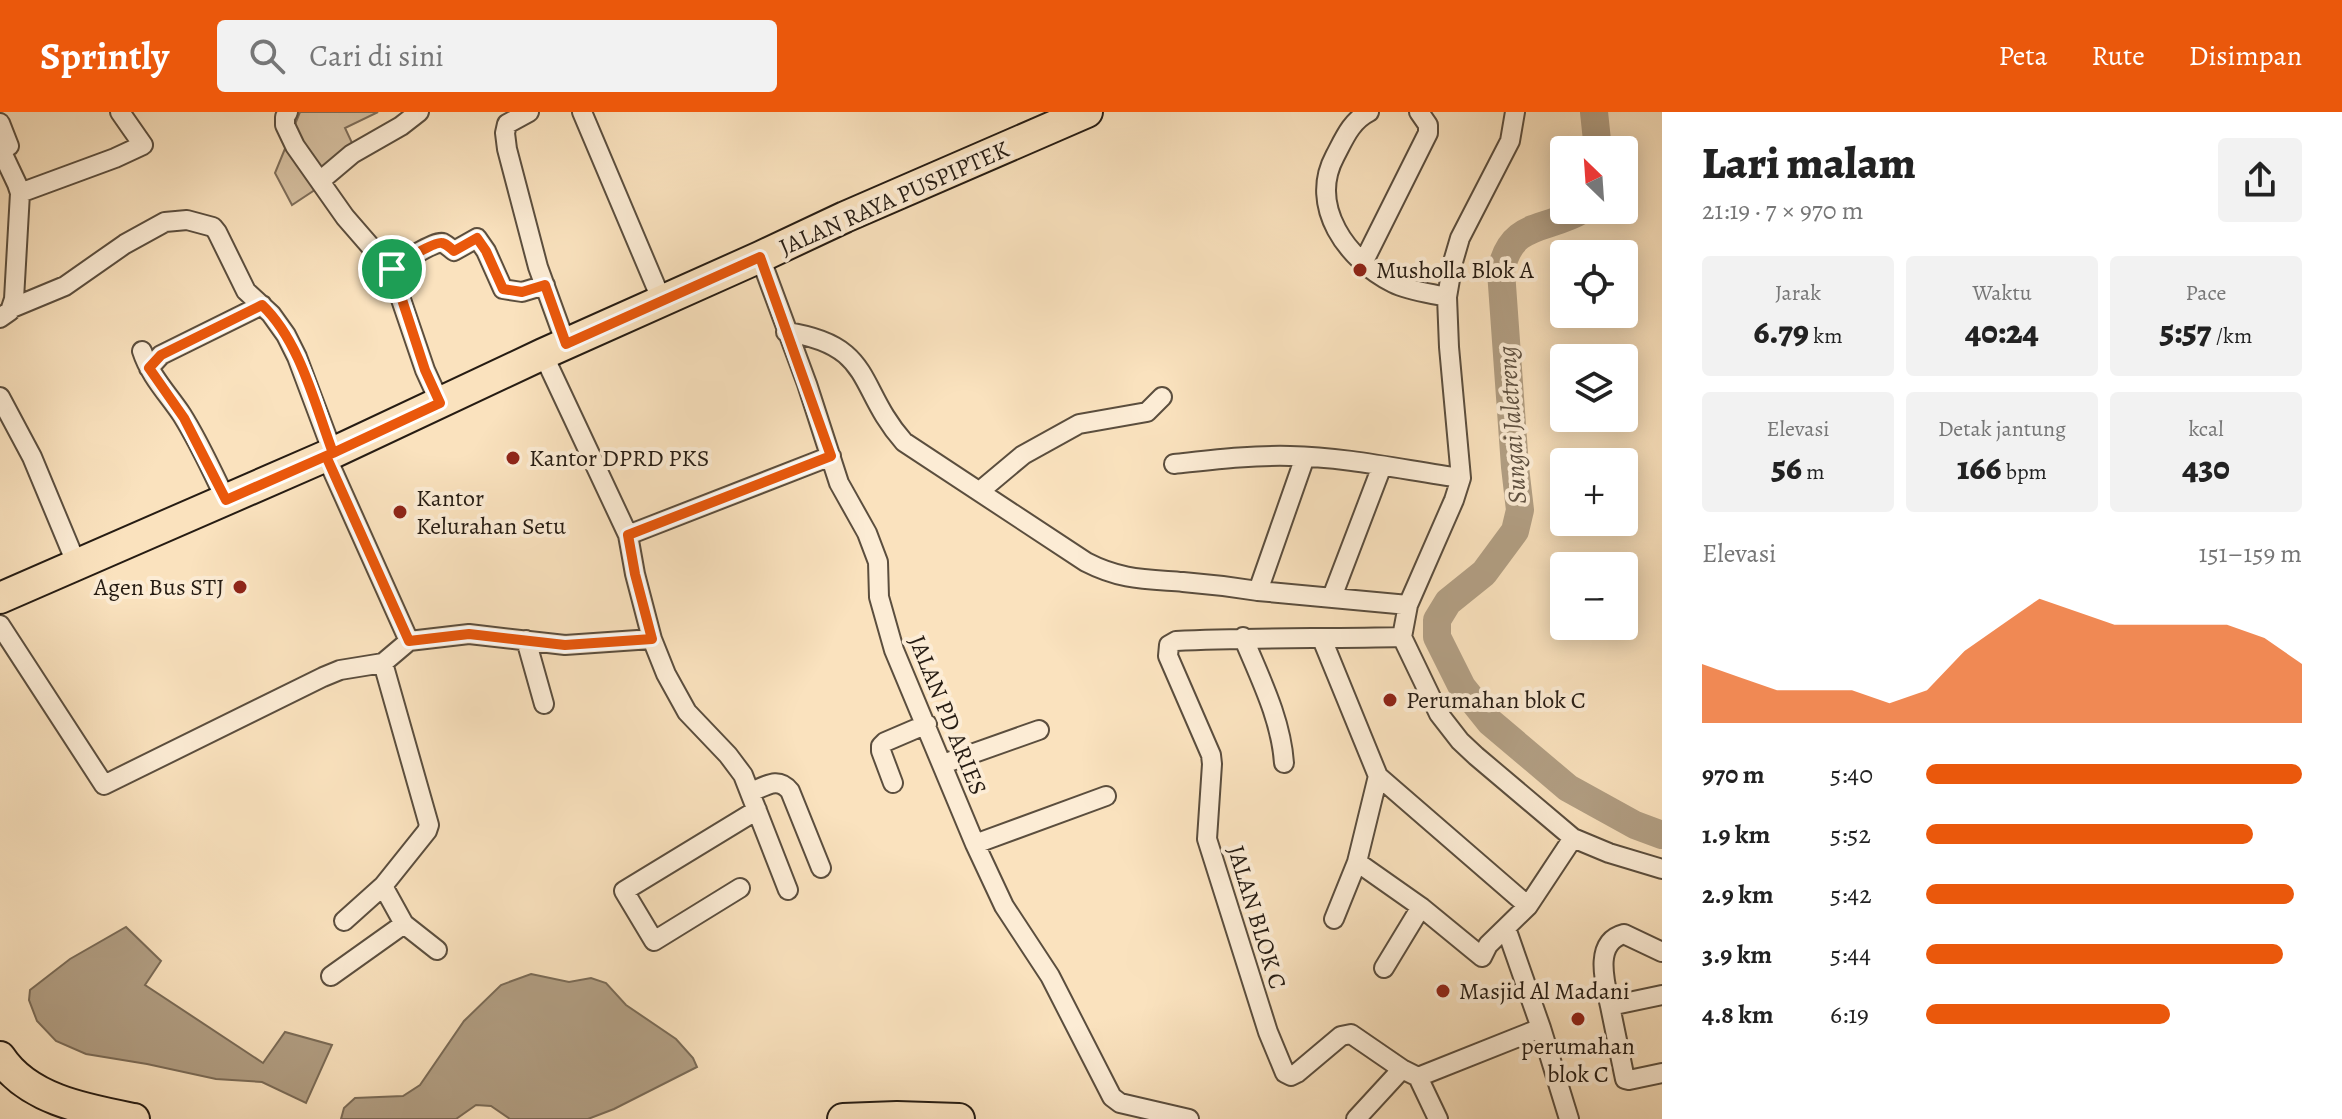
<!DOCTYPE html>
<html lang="id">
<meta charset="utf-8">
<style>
body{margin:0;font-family:Alegreya,serif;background:#f2f2f2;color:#222;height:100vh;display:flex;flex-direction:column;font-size:30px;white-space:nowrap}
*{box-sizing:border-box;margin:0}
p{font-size:26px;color:#767676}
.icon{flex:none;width:44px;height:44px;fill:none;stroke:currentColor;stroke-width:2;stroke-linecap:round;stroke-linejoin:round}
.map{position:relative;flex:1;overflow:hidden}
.sheet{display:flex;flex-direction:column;background:#fff;width:680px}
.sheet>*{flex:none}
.needle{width:52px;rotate:335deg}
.controls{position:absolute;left:1550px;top:24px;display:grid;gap:16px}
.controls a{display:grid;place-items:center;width:88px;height:88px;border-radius:8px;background:#fff;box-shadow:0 4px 20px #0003;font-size:40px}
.pin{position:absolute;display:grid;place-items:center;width:68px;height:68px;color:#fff;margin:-34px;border:4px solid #fff;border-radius:50%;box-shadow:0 2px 8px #0007}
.round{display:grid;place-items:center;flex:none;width:84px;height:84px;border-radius:8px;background:#f2f2f2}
.headline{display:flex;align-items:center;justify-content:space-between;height:136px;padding:0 40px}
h1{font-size:44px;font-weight:800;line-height:60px}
.figures{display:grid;grid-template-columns:repeat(3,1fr);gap:12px;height:136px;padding:8px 40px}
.figures div{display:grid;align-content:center;border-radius:8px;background:#f2f2f2;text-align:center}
.figures b{font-size:34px;font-weight:800}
.figures small{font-size:22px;font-weight:400}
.figures p{font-size:22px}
.chart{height:224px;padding:16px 40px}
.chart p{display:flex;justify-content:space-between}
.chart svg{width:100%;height:144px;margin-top:8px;fill:#ea580c;opacity:.7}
ul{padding:0 40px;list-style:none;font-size:26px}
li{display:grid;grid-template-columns:128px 96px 1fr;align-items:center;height:60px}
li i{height:20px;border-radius:10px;background:#ea580c}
header{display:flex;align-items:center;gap:48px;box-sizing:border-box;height:112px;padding:0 40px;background:#ea580c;color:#fff}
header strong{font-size:38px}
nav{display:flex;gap:44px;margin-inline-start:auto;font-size:28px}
.search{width:560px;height:72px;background:#f2f2f2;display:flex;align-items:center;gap:20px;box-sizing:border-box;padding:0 28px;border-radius:8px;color:#767676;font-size:30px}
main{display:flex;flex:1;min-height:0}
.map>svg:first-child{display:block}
.green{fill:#d6c0a1;stroke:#7e6e5a;stroke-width:2}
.water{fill:#b29f84;stroke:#7a6b57;stroke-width:2}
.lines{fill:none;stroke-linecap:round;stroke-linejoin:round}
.river{stroke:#b29f84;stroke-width:28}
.street-casing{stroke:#5b4e3e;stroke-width:22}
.primary-casing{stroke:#261c13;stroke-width:34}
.street{stroke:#fcecd5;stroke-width:18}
.primary{stroke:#fae2be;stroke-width:30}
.route-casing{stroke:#fff;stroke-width:16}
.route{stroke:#ea580c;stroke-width:10}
.poi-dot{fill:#8f2418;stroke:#fcecd5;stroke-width:3}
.labels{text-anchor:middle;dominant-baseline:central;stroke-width:8;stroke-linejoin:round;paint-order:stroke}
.street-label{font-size:24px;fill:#261c13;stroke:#fcecd5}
.poi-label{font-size:24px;fill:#261c13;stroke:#fcecd5;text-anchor:start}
.water-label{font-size:26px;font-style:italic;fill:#5e5040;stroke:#fcecd5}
</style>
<header>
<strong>Sprintly</strong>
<div class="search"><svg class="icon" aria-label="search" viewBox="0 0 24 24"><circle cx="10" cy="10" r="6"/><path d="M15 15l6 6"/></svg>Cari di sini</div>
<nav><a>Peta</a><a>Rute</a><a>Disimpan</a></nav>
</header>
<main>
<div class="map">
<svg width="1662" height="1007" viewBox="0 0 1662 1007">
<rect width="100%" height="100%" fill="#fae2be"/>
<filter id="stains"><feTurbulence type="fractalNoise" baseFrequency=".0025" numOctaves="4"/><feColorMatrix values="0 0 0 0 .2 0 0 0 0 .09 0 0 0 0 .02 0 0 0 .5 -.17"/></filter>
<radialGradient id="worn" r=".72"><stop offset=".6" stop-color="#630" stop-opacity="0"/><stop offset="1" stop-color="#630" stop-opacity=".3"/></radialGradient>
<path class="green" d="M 300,0 L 378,0 L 345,16 L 360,48 L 292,93 L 275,61 Z"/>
<path class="water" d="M 126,815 L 161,849 L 145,873 L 263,951 L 285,920 L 332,933 L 306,991 L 262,970 L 216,967 L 147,952 L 86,942 L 56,929 L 37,909 L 29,888 L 30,878 L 70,847 Z
M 531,862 L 569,870 L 591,866 L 606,871 L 626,893 L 676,927 L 693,946 L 697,955 L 614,997 L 588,1007 L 510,1007 L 491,994 L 476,993 L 456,1007 L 341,1007 L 344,996 L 355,986 L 403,984 L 420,973 L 464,909 L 501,873 Z"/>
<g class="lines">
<path class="river" d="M 1594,0 L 1598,38
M 1582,98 C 1547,119 1511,108 1501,159 L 1515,355 L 1520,398 L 1515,419 L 1484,461 L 1448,490 L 1437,508 L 1437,525 L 1462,575 L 1490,610 L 1568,676 L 1635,713 L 1662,723"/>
<g class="street-casing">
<path id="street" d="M 288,0 L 285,5 L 285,13 L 295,34 L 345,105 L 391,158 L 425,258 L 440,291
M 529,0 L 507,12 L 505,21 L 507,37 L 538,155 L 566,232
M 582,0 L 662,189
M 1369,0 C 1351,9 1344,27 1335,44 C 1308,94 1347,148 1393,171 C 1409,179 1429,181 1447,185
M 1515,0 L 1510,29 L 1460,126 L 1453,150 L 1447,185 L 1449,235 L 1461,366 L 1454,388 L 1408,493 L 1402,525 L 1439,602 L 1460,629 L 1476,644 L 1573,726 L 1609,741 L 1662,757
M 0,11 L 9,34
M 0,36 L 17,72 L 20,81 L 14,187 L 10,199 L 0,206
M 320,69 L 352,42 L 401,14 L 419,0
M 20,81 L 115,46 L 143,33 L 120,0
M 760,145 L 807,272 L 839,371 L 867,421 L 878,450 L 879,485 L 894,538 L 975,732 L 1004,794 L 1050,864 L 1112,985 L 1120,991 L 1189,1007
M 1363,151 L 1428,21 L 1428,13 L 1419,0
M 391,158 C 399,152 435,128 443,131 C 447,133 450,136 454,139 L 477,126 L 486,139 L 503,177 L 522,180 L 545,173
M 12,196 L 65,174 L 125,132 L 165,110 L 187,108 L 213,115 L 217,120 L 246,179 L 271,202 L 286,223 L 297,245 L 333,341
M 786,220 C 875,233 856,276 904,330 L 1086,450 C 1121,468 1145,467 1183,470 C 1208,472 1233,475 1258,479
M 142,239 C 150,264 168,282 182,303 C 199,330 212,359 226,388
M 543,242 L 628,423 L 635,462 L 652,527 L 666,562 L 687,600 L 728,643 L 743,663 L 788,778
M 149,256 L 161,243 L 262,193
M 0,285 L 32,345 L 77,453
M 326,344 L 409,529
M 1305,345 L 1258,479 L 1408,493
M 1174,352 C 1212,348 1251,343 1290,344 C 1347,345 1404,358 1461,366
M 980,379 L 1023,343 L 1079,312 L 1147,300 L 1162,285
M 628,423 L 831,344
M 1332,485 L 1382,354
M 0,513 L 104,673 L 323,565 L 340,558 L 383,551 L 409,529 L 469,522 L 565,533 L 652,527
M 1243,525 C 1260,566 1281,607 1284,651
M 1402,525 C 1327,527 1251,525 1176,529 L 1169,533 L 1168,544 L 1211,643 L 1212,652 L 1207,727 L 1268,920 L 1285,961 L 1291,964 L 1297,961 L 1341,924 L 1351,922 L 1402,957 L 1418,965 L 1438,1007
M 1322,527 L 1378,664 L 1357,750 L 1334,807
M 526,528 L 544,592
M 943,652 L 1039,618
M 1378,664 L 1528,794
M 893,671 L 881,639 L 881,634 L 885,630 L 927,612
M 751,680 C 766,674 778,664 790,679 L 821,756
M 975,732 L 1106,684
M 1357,750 L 1421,795 L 1482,845 L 1488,833 L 1528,794 L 1573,726
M 383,774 L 404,812 L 437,838
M 740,776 L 654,829 L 624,779 L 757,698
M 344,809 L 383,774 L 427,719 L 429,713 L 383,551
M 1506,816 L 1541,916 L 1569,1007
M 1662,840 L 1624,822 C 1593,830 1605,871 1610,894 L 1662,883
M 1384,856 L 1421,795
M 331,864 L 404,812
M 1610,894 L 1625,967 L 1629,968 L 1662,961
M 1418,965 L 1541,916
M 1356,1007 L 1402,957"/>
</g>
<g class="primary-casing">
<path id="primary" d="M 0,486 L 326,344 L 543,242 L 760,145 L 845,105 L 1087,0
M 0,945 C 28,988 88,998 134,1007
M 843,1007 L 897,1005 L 959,1007"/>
</g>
<use href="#street" class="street"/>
<use href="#primary" class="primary"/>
</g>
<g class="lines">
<g class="route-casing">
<path id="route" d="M 392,157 L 425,258 L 440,291 L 333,341 L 326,344 L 226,388 L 184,306 L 149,256 L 161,243 L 262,193 C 300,229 315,293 333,341 L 326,344 L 409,529 L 469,522 L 565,533 L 652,527 L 635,462 L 628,423 L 831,344 L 760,145 L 566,232 L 545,173 L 522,180 L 503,177 L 486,139 L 477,126 L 454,139 C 450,136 447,132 442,131 C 435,129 399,151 392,157"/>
</g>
<use href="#route" class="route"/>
</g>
<g class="poi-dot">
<circle cx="1360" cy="158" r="8"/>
<circle cx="513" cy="346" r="8"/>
<circle cx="400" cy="400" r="8"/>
<circle cx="240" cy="475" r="8"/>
<circle cx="1390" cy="588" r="8"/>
<circle cx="1443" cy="879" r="8"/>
<circle cx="1578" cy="907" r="8"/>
</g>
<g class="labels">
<g class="street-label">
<text transform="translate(894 86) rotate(-24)">JALAN RAYA PUSPIPTEK</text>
<text transform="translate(948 603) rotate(68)">JALAN PD ARIES</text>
<text transform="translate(1257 805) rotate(73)">JALAN BLOK C</text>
</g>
<g class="poi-label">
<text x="1376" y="158">Musholla Blok A</text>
<text x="529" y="346">Kantor DPRD PKS</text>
<text x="416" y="386">Kantor<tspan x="416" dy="28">Kelurahan Setu</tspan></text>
<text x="224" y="475" text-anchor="end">Agen Bus STJ</text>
<text x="1406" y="588">Perumahan blok C</text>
<text x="1459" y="879">Masjid Al Madani</text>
<text x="1578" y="934" text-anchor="middle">perumahan<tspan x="1578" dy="28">blok C</tspan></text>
</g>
<g class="water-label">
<text transform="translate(1512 313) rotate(-94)">Sungai Jaletreng</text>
</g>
</g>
<rect width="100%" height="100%" filter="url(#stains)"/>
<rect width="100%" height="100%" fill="url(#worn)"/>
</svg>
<div class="controls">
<a><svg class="needle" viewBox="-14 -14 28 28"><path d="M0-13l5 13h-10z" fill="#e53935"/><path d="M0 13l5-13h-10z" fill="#767676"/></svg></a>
<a><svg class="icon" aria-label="locate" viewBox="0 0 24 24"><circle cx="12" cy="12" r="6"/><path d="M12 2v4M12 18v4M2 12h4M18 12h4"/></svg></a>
<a><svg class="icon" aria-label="layers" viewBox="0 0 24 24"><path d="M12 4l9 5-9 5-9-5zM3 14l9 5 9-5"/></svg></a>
<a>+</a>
<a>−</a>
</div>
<div class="pin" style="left:392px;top:157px;background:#1e9e55"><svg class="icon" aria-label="arrive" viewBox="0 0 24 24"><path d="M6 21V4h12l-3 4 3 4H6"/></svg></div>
</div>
<section class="sheet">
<div class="headline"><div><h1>Lari malam</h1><p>21:19 · 7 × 970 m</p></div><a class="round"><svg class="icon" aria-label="share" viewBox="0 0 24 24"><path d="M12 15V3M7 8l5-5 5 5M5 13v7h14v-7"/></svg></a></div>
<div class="figures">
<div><p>Jarak</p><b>6.79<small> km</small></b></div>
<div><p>Waktu</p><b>40:24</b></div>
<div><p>Pace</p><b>5:57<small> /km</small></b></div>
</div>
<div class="figures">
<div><p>Elevasi</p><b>56<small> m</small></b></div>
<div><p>Detak jantung</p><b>166<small> bpm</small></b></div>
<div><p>kcal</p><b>430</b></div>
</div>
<div class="chart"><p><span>Elevasi</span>151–159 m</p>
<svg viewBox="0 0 160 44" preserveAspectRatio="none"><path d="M0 44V26L10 30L20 34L30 34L40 34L50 38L60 34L70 22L80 14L90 6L100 10L110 14L120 14L130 14L140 14L150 18L160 26V44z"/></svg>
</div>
<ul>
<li><b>970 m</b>5:40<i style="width:100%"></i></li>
<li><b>1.9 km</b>5:52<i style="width:87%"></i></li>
<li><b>2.9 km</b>5:42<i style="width:98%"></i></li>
<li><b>3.9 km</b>5:44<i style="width:95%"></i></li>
<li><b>4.8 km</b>6:19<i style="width:65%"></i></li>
</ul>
</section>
</main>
